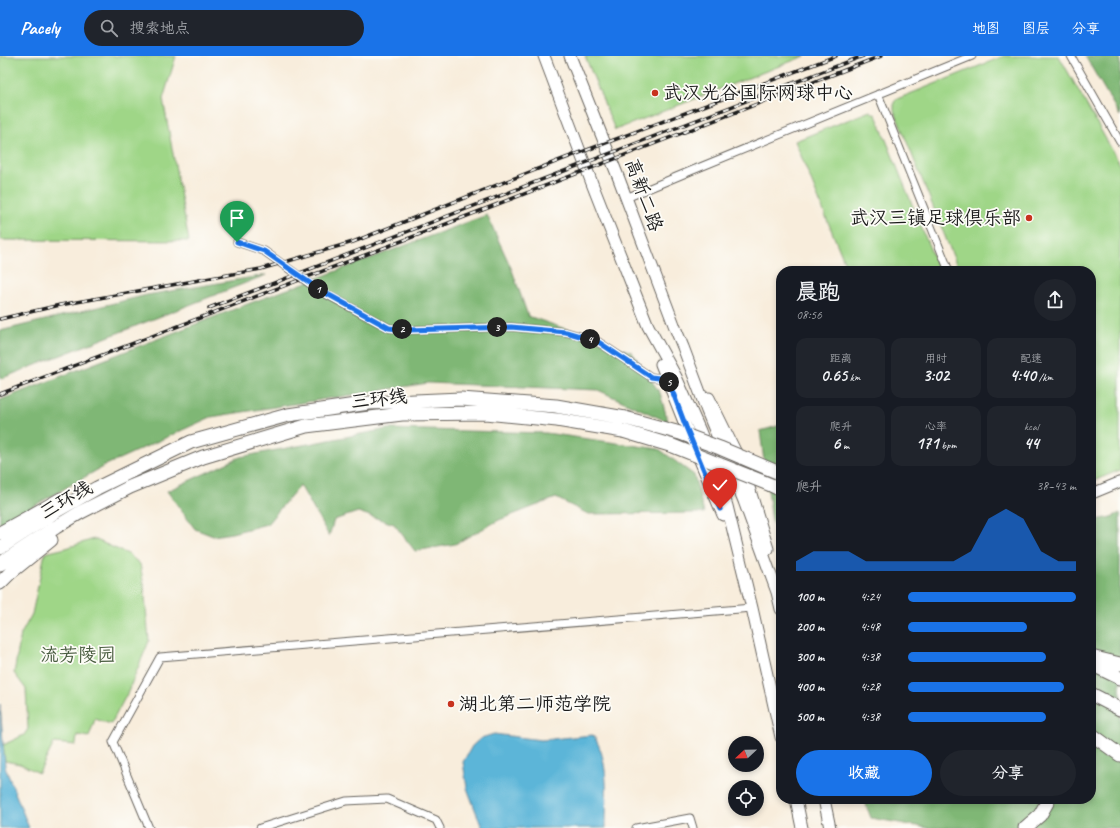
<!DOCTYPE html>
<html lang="zh">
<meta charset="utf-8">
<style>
body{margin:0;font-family:Caveat,"LXGW WenKai TC",sans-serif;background:#20242c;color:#f1f3f6;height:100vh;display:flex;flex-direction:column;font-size:15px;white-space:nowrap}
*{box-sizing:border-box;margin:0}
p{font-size:13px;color:#9ea1a6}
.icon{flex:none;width:22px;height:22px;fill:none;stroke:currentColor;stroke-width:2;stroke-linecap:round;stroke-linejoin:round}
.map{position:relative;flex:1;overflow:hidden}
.sheet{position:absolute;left:776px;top:210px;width:320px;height:538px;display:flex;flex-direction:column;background:#171b24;border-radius:16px;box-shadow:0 2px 6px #0003}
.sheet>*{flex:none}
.needle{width:26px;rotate:248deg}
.fabs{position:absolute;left:728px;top:680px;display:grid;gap:8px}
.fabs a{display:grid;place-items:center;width:36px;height:36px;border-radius:50%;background:#171b24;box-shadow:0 2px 6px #0003;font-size:20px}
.pin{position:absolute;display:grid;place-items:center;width:34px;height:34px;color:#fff;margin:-41px -17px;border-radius:50% 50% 50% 0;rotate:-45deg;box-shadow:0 0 4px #0007}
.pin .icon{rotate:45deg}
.km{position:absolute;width:20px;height:20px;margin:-10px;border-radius:50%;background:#222;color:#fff;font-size:11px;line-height:20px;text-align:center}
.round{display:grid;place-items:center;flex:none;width:42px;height:42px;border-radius:21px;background:#20242c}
.headline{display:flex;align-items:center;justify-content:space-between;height:68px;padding:0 20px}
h1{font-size:22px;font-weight:600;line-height:30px}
.metrics{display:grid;grid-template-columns:repeat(3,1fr);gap:6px;height:68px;padding:4px 20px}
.metrics div{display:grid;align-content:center;border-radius:10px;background:#20242c;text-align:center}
.metrics b{font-size:17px;font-weight:600}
.metrics small{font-size:11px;font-weight:400}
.metrics p{font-size:11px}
.chart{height:112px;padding:8px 20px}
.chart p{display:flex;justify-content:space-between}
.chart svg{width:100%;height:72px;margin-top:4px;fill:#1a73e8;opacity:.7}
.cta{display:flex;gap:8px;margin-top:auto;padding:8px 20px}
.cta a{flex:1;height:46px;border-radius:24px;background:#1a73e8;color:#fff;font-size:16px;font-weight:600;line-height:46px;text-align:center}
.cta a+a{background:#20242c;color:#f1f3f6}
ul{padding:0 20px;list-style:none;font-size:13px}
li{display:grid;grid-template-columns:64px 48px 1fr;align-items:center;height:30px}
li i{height:10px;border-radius:5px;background:#1a73e8}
header{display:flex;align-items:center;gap:24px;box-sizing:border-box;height:56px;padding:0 20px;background:#1a73e8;color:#fff}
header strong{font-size:19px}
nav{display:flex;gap:22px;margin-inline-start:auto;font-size:14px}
.search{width:280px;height:36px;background:#20242c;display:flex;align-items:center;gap:10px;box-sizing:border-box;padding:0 14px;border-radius:22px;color:#9ea1a6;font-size:15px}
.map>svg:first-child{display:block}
.green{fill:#9fd687;stroke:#5e7952}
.forest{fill:#7fb774;stroke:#4e6a48}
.water{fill:#5bb5d8;stroke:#3c687a}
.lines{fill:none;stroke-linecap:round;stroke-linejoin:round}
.street-casing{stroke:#69655f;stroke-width:9}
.secondary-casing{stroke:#69655f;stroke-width:12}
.primary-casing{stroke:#69655f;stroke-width:13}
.highway-casing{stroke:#69655f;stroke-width:15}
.street{stroke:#fff;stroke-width:7}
.secondary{stroke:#fff;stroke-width:10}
.primary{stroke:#fff;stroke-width:11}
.highway{stroke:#fff;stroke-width:13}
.rail-casing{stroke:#1c1c1c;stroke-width:3.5}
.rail{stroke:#fdfcf7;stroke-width:2;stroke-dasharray:6;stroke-linecap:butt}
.highway-bridge-casing{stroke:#69655f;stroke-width:15;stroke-linecap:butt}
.highway-bridge{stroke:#fff;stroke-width:13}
.route-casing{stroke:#fff;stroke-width:8}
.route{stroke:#1a73e8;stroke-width:5}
.poi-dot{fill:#c8321e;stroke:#fdfcf7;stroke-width:1.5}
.labels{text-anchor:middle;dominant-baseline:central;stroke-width:3.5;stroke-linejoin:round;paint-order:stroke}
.poi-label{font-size:19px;fill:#1c1c1c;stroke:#fdfcf7;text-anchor:start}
.street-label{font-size:19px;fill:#1c1c1c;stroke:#fdfcf7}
.park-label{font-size:19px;fill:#4a5d41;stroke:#fdfcf7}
</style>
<header>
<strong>Pacely</strong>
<div class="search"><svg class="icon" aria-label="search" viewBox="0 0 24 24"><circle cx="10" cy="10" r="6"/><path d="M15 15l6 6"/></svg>搜索地点</div>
<nav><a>地图</a><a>图层</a><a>分享</a></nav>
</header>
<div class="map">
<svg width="1120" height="772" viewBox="0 0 1120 772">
<rect width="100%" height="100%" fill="#fdfcf7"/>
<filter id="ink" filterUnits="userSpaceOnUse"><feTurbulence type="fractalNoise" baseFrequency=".025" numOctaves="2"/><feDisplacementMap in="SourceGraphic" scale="8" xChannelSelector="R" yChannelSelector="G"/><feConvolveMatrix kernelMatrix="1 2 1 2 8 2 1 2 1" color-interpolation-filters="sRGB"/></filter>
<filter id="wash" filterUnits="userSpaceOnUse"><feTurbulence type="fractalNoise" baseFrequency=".012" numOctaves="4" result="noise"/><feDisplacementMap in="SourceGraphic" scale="16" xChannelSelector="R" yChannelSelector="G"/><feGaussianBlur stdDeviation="0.9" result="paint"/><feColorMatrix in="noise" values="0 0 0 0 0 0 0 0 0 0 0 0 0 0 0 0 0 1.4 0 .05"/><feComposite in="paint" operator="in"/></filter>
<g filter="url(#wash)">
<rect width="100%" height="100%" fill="#f8eddc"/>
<path class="green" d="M 0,0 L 176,0 L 163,43 L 189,185 L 0,184 Z
M 585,0 L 805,0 L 615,74 Z
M 1004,0 L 1059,0 L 1120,108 L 1120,414 L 1091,426 L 1091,215 L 959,215 L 894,54 L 894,46 L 897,43 Z
M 870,55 L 876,59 L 939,215 L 848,215 L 795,85 Z
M 94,483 L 128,498 L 140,508 L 144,530 L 149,585 L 128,636 L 111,668 L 95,663 L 89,681 L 77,679 L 76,689 L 54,687 L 39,717 L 20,708 L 5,705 L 3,689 L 24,679 L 28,673 L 26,633 L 14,617 L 21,578 L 32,558 L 45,497 L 66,492 Z"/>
<path class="forest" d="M 1085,0 L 1120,0 L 1120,60 Z
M 487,159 L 512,214 L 528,260 L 632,296 L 660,337 L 668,366 L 598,334 L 428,327 L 211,361 L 106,409 L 18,459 L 0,468 L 0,344 L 245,249 Z
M 266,219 L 0,323 L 0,275 L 147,239 Z
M 781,369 L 781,481 L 772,465 L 760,375 Z
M 387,373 L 546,377 L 659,393 L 694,419 L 704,457 L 588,458 L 556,442 L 499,464 L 455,488 L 415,495 L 394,468 L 358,456 L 334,464 L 329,480 L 300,429 L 267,468 L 232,477 L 213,480 L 195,473 L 167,435 L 240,401 Z
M 1120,457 L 1120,772 L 928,772 L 871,762 L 864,743 L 1091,743 L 1091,465 L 1111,461 Z"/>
<path class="water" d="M 0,648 L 5,711 L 29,772 L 0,772 Z
M 494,678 L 541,684 L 593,679 C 610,703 606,743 606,772 L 482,772 L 467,732 L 463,706 L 472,690 L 481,682 Z"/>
</g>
<g filter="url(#ink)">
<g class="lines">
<g class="street-casing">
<path id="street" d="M 1071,0 L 1120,86
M 878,38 L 949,215
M 626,142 L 693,114 L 972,0
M 237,186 L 264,195 L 320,235 L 389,272 L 408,274 L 511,271 L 566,276 L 597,285 L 651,321 L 659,322 L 667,321
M 149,772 L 113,686 L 160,601 L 752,552
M 260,772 L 346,745 L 387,743 L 436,764 L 440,772
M 636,772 L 690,762 L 693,772"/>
</g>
<g class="secondary-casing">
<path id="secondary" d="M 1091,438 L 1120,426"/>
</g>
<g class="primary-casing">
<path id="primary" d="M 544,0 L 593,130 L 648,270 L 676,321 L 700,375 L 715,414 L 727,450 L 752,552 L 781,681
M 570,0 L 619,123 L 676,274 L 683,291 L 707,355 L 744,445 L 777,536 L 781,553
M 661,308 L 686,371 L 723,459
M 709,342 L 742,409 L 768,493
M 796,743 L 802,772
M 824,743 L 830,772"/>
</g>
<g class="highway-casing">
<path id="highway" d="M 771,429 L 781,434
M 0,477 L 61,443
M 0,492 L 58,454 L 97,432 L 191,386 L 288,359 L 369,347 L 461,343 L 556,350 L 625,362
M 0,508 L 56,471 L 81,456 L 130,431 L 203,401 L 306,370 L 402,358 L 486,357 L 557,364 L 623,375
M 0,527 L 10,517 L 51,484
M 1091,601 L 1120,608
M 1091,608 L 1120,622
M 1091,638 L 1120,653
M 1091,678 L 1120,699
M 1025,772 L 1040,759 L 1049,743"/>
</g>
<use href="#street" class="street"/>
<use href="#secondary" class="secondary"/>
<use href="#primary" class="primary"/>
<use href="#highway" class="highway"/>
<g class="rail-casing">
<path id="rail" d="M 209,252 L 863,0
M 0,263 L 60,249 L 261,213 L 353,186 L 558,105 L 836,0
M 0,338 L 436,172 L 881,0"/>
</g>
<use href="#rail" class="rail"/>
<g class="highway-bridge-casing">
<path id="highway-bridge" d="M 625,362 L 680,377 L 720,392 L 777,416
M 623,375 L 673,390 L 771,429"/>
</g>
<use href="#highway-bridge" class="highway-bridge"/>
</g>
</g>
<g class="lines" filter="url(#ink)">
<g class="route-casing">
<path id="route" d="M 237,186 L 264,195 L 320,234 L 389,272 L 408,274 L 511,271 L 566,276 L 597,285 L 651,321 L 659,322 L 667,321 L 686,371 L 720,453"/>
</g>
<use href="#route" class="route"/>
</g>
<g class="poi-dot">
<circle cx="655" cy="37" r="4"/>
<circle cx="1029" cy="162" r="4"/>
<circle cx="451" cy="648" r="4"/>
</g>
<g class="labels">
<g class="poi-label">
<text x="663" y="37">武汉光谷国际网球中心</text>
<text x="1021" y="162" text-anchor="end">武汉三镇足球俱乐部</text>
<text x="459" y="648">湖北第二师范学院</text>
</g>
<g class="street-label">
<text transform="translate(644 139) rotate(70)">高新二路</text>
<text transform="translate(379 343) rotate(-6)">三环线</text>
<text transform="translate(66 444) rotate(-30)">三环线</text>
</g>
<g class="park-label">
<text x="78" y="599">流芳陵园</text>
</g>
</g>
</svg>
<div class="fabs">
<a><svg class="needle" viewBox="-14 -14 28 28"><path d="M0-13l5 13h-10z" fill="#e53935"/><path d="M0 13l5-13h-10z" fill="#9ea1a6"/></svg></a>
<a><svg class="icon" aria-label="locate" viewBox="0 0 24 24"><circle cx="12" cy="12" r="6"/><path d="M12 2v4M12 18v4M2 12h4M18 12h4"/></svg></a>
</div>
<div class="pin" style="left:237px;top:186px;background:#1e9e55"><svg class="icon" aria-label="arrive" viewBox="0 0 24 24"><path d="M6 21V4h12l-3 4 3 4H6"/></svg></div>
<div class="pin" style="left:720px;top:453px;background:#d93025"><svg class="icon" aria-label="check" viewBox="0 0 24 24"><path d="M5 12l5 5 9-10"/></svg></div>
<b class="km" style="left:318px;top:233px">1</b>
<b class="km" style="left:402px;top:273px">2</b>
<b class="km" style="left:497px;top:271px">3</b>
<b class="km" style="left:590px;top:283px">4</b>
<b class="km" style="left:669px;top:326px">5</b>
<section class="sheet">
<div class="headline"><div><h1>晨跑</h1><p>08:56</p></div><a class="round"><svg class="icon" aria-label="share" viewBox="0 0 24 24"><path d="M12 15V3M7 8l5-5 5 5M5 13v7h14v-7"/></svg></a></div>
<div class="metrics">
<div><p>距离</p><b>0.65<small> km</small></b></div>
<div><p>用时</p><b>3:02</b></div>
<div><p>配速</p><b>4:40<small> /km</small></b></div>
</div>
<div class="metrics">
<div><p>爬升</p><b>6<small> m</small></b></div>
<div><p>心率</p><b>171<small> bpm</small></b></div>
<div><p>kcal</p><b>44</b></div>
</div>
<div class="chart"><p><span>爬升</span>38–43 m</p>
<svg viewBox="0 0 160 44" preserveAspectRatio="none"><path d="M0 44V38L10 32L20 32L30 32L40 38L50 38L60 38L70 38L80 38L90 38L100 32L110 12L120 6L130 12L140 32L150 38L160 38V44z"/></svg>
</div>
<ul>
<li><b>100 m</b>4:24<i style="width:100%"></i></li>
<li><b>200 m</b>4:48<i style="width:71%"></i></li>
<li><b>300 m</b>4:38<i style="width:82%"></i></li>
<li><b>400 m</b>4:28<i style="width:93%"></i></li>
<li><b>500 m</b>4:38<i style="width:82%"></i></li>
</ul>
<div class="cta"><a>收藏</a><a>分享</a></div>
</section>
</div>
